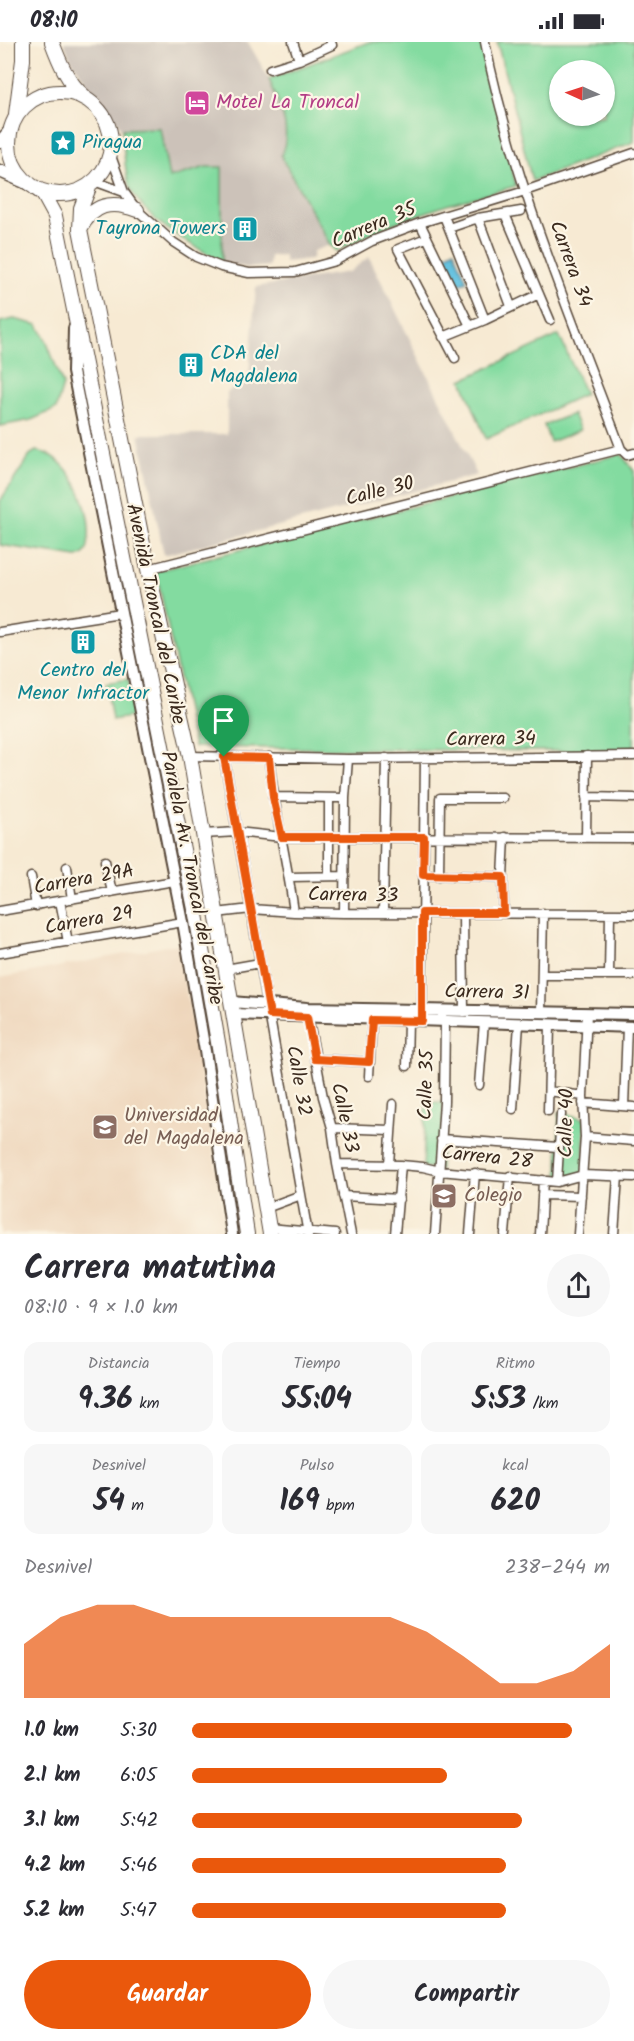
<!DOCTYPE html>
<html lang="es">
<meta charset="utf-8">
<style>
body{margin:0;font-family:Kalam,sans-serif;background:#f7f7f7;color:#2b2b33;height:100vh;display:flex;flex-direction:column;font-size:22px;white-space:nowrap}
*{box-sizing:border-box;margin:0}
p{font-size:20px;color:#7c7c81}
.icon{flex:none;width:33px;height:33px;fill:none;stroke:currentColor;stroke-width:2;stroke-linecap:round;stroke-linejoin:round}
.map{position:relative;height:1192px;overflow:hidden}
.drawer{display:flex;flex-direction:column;background:#fff;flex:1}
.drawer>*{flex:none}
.needle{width:39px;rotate:273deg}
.buttons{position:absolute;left:549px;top:18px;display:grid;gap:12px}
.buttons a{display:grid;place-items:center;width:66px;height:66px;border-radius:50%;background:#fff;box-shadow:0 2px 4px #0004;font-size:30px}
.pin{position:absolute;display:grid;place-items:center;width:51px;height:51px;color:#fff;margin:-62px -26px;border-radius:50% 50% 50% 0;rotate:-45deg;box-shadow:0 0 6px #0007}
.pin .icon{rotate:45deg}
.round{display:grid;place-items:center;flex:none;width:63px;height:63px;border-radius:32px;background:#f7f7f7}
.overview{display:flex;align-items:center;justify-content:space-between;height:102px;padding:0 24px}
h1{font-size:33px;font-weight:600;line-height:45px}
.stats{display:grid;grid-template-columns:repeat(3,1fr);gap:9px;height:102px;padding:6px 24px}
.stats div{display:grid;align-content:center;border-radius:15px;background:#f7f7f7;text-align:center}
.stats b{font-size:30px;font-weight:600}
.stats small{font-size:16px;font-weight:400}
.stats p{font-size:16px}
.chart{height:168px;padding:12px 24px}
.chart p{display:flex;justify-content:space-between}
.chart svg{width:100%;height:108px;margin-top:6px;fill:#ea580c;opacity:.7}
.primary-button{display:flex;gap:12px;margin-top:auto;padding:12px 24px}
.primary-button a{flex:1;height:69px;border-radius:36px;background:#ea580c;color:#fff;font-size:24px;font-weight:600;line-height:69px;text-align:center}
.primary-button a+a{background:#f7f7f7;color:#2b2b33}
ul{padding:0 24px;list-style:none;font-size:20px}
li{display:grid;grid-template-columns:96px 72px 1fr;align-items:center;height:45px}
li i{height:15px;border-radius:8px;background:#ea580c}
.status{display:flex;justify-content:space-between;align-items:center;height:42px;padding:0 30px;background:#fff;direction:ltr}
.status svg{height:16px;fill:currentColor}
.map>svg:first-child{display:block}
.built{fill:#eed6bb}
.industrial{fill:#ccc2b9}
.green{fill:#83dba0;stroke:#5f825f;stroke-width:1.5;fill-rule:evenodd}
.water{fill:#62c1e0;stroke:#4e767f;stroke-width:1.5}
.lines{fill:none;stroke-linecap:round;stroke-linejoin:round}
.minor-casing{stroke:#574739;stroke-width:11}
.tertiary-casing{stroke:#574739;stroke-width:14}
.secondary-casing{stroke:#574739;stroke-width:15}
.trunk-casing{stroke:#574739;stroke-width:16}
.minor{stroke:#fff;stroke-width:8}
.tertiary{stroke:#fff;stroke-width:10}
.secondary{stroke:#fff;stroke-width:12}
.trunk{stroke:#fff;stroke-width:14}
.route-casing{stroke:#fff;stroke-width:12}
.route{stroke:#ea580c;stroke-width:8}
.labels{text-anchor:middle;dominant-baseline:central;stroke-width:4.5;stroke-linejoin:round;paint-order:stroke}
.hotel-label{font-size:20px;fill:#b23c85;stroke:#fcf5e5;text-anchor:start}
.culture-label{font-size:20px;fill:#0d838f;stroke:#fcf5e5;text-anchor:start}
.street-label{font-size:20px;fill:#3b2a1e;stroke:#fcf5e5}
.education-label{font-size:20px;fill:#785e54;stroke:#fcf5e5;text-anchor:start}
</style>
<div class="status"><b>08:10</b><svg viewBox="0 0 49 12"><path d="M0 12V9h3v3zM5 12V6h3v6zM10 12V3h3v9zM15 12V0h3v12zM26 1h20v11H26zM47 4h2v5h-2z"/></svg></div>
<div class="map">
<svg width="634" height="1192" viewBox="0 0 634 1192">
<rect width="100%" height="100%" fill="#fcf5e5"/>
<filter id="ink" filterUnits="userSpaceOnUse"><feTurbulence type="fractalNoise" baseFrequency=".0167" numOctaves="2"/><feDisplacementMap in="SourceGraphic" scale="12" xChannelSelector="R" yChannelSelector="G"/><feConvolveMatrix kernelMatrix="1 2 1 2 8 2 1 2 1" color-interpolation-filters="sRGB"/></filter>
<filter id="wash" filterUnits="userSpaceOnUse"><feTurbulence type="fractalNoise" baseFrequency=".008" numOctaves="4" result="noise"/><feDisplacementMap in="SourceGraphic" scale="24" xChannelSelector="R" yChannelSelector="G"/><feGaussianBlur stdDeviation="1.35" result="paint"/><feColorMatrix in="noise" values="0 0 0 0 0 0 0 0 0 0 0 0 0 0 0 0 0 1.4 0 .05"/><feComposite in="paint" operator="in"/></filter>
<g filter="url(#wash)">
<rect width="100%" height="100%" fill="#f7ead3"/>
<path class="built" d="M 178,902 L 201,1032 L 226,1192 L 0,1192 L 0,936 Z"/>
<path class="industrial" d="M 64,0 L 248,0 L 269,37 L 287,84 L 286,103 L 281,114 L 330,203 L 313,209 L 312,217 L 284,220 L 284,213 L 270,214 L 269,224 L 248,226 L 222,220 L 222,125 L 206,125 L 169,136 L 160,86 L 122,87 L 88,43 L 69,14 Z
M 369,215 L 477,433 L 164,513 L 139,392 L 227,392 L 227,351 L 249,333 L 256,245 L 349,230 Z"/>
<path class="green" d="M 369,0 L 481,0 L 516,144 L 447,163 L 383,185 L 336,209 L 330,203 L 281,114 C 293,87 279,63 269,37 Z
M 497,0 L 634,0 L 634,100 L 532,139 ZM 560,28 L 604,28 L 604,74 L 560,74 Z
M 160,86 L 169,136 L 206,125 L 222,125 L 222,220 C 190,202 149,181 131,148 C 124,135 124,102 122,87 Z
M 14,277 L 38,283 L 46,298 L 63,343 L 56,367 L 31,378 L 0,384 L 0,280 Z
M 559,293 L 585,352 L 486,397 L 462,338 Z
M 573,372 L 580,388 L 550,400 L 544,383 Z
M 36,409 C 70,413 91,464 89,493 C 88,504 89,512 77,515 L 0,503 L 0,459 L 31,412 Z
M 621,412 L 634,429 L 634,710 L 194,705 L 156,529 Z
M 128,637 L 136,674 L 112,678 L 106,641 Z
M 426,1060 L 444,1060 L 440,1129 L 423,1125 Z
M 559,1070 L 585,1077 L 583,1132 L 558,1139 Z"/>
<path class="water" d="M 454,208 L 467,239 L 455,244 L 442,215 Z"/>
</g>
<g filter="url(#ink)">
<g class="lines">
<g class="minor-casing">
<path id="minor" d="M 293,0 L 299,18
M 485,0 C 513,140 571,273 621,407 L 627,413 L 634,411
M 270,27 L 299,18 L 332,3 L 331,0
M 110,111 L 124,150 L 137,168 L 173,200 L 196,215 L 221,225 L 249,231 L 295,230 L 335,219 L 372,199 L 420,181 L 525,149 L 634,111
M 94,139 L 124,150
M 505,172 L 550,278
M 444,174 L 485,278
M 478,176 L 511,264
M 420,181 L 470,284
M 449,186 L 478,176 L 521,169
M 426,196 L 398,207 L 455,316
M 443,295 L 485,278 L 539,252
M 148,527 L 621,407
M 0,590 L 120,571
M 190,714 L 348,717 L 634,714
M 224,715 L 308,1192
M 269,715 C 274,768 287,818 294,870
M 273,755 L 345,756
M 586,755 L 634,756
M 329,757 L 329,834
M 203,792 L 237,790 L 282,795 L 634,796
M 586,796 L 587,714
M 105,819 L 112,850
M 67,825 L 72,857
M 423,833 L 503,835
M 439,834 L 440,756 L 503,756
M 31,835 L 36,864
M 290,835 L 345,834
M 60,859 L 68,900
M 0,869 L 174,839
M 216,871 L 251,867 L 294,870 L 344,871 L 634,872
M 344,871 L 345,756 L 348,717
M 383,871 L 386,716
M 504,871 L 503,835 L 505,795
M 463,872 L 464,970
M 0,911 L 183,880
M 226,927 L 260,921
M 542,933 L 634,933
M 609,933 L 610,872
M 307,969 L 323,1055 L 332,1086 L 337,1122 L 351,1192
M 541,970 L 543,871
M 422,973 L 425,716
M 315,1017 L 369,1020
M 407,1024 L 408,978
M 369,1034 L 372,978
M 479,1043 L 484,980
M 549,1049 L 583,1054
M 583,1061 L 634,1065
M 624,1064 L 627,985
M 513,1067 L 519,982
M 548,1069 L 550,983
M 332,1086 L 390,1088
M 585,1095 L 634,1099
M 441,1097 L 558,1105
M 337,1122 L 401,1123 L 423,1125 L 440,1129 L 557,1140 L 583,1133 L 634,1135
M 389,1122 L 393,1062
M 557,1140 L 561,1072
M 542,1153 L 581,1154
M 343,1154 L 399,1157
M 266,1166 L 301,1153
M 269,1186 L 335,1192
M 395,1192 L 401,1123
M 435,1192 L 444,1060 L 445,980 L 442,974
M 470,1192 L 475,1131
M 505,1192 L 510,1134
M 540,1192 L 543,1138
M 578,1192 L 585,1095 L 583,1054 L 587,971
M 614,1192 L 618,1134"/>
</g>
<g class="tertiary-casing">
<path id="tertiary" d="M 74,286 L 73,330 L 183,880 L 205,1009 L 232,1192
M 231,960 L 307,966 L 634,972
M 233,972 L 634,985"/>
</g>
<g class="secondary-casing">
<path id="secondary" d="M 0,100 L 10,89
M 0,129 L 27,141"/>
</g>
<g class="trunk-casing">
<path id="trunk" d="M 52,0 C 59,19 68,41 84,54
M9 101a51 51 0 1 1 102 0a51 51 0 1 1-102 0Z
M 16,72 L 23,18 L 23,0
M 90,143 L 81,166 L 80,187 L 148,527 L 190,714 L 270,1192
M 35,146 L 43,152 L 55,174 L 195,867 L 219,1006 L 247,1192
M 80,187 C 93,162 111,158 137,168"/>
</g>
<use href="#minor" class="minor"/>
<use href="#tertiary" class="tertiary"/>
<use href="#secondary" class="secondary"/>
<use href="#trunk" class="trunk"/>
</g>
</g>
<g class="lines" filter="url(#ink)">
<g class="route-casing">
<path id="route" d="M 224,715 L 269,716 L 273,755 L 282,795 L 424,795 L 423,833 L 503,835 L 504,871 L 422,871 L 422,979 L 372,978 L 369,1020 L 315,1017 L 307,975 L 270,973 Z"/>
</g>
<use href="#route" class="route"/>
</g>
<defs>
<g id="hotel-square" transform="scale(1.35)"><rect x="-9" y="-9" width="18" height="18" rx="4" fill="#d1479c" stroke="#fcf5e5"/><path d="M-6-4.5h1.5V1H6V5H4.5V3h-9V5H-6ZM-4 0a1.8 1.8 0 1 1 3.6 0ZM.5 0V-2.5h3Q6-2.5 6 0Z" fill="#fff"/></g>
<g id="sight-square" transform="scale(1.35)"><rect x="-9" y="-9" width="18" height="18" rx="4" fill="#0f9aa8" stroke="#fcf5e5"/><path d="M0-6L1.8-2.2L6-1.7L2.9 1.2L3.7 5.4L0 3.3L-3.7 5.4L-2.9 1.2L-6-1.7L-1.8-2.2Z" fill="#fff"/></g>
<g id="building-square" transform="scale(1.35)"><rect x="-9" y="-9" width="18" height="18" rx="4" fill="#0f9aa8" stroke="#fcf5e5"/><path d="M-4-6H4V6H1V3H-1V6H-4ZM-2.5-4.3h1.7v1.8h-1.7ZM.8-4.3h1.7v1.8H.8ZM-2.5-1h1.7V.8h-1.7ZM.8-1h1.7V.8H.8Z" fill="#fff"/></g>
<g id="university-square" transform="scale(1.35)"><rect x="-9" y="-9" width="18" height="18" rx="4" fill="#8d6e63" stroke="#fcf5e5"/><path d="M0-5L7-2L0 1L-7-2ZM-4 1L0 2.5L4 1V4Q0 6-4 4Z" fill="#fff"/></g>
<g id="school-square" transform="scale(1.35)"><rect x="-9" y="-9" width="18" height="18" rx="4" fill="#8d6e63" stroke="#fcf5e5"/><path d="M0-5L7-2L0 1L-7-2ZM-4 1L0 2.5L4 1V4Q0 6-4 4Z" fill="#fff"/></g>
</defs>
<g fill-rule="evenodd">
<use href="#hotel-square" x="197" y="61"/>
<use href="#sight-square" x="63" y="101"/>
<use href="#building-square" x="245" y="187"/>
<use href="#building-square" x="191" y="323"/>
<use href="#building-square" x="83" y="600"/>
<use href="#university-square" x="105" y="1085"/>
<use href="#school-square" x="444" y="1154"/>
</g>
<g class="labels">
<g class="hotel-label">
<text x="216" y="61">Motel La Troncal</text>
</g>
<g class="culture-label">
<text x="82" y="101">Piragua</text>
<text x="226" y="187" text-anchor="end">Tayrona Towers</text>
<text x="210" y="312">CDA del<tspan x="210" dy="23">Magdalena</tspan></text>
<text x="83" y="629" text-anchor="middle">Centro del<tspan x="83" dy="23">Menor Infractor</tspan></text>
</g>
<g class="street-label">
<text transform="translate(374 184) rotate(-23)">Carrera 35</text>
<text transform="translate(570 222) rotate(70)">Carrera 34</text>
<text transform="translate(380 450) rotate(-14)">Calle 30</text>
<text transform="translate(155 572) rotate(78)">Avenida Troncal del Caribe</text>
<text transform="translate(491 698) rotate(-1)">Carrera 34</text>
<text transform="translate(191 836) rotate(79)">Paralela Av. Troncal del Caribe</text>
<text transform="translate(84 838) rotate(-10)">Carrera 29A</text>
<text transform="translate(353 854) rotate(1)">Carrera 33</text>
<text transform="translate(89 879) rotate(-10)">Carrera 29</text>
<text transform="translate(487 951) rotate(1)">Carrera 31</text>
<text transform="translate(298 1039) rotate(80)">Calle 32</text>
<text transform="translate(427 1043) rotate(-88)">Calle 35</text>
<text transform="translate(344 1076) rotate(78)">Calle 33</text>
<text transform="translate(567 1081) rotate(-89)">Calle 40</text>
<text transform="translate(487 1116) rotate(6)">Carrera 28</text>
</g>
<g class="education-label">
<text x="124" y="1074">Universidad<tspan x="124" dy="23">del Magdalena</tspan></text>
<text x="464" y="1154">Colegio</text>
</g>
</g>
</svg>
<div class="buttons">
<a><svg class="needle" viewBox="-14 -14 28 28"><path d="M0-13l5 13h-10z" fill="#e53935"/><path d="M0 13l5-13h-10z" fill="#7c7c81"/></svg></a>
</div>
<div class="pin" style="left:224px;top:715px;background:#1e9e55"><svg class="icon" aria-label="arrive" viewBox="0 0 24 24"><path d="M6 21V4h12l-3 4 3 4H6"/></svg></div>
</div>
<section class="drawer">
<div class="overview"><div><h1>Carrera matutina</h1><p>08:10 · 9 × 1.0 km</p></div><a class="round"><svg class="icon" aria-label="share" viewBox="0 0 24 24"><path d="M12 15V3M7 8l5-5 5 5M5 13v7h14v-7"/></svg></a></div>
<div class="stats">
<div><p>Distancia</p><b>9.36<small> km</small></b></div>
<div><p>Tiempo</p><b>55:04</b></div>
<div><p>Ritmo</p><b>5:53<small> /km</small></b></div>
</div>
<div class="stats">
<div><p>Desnivel</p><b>54<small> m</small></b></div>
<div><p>Pulso</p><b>169<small> bpm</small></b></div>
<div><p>kcal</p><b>620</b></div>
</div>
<div class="chart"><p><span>Desnivel</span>238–244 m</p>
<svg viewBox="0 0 160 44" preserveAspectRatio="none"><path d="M0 44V22L10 11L20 6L30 6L40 11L50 11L60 11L70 11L80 11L90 11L100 11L110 17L120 27L130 38L140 38L150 33L160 22V44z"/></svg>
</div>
<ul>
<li><b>1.0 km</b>5:30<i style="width:91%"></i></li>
<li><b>2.1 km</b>6:05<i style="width:61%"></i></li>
<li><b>3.1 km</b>5:42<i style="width:79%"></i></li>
<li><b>4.2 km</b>5:46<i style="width:75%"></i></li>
<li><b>5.2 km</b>5:47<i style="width:75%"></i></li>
</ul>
<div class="primary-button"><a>Guardar</a><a>Compartir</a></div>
</section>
